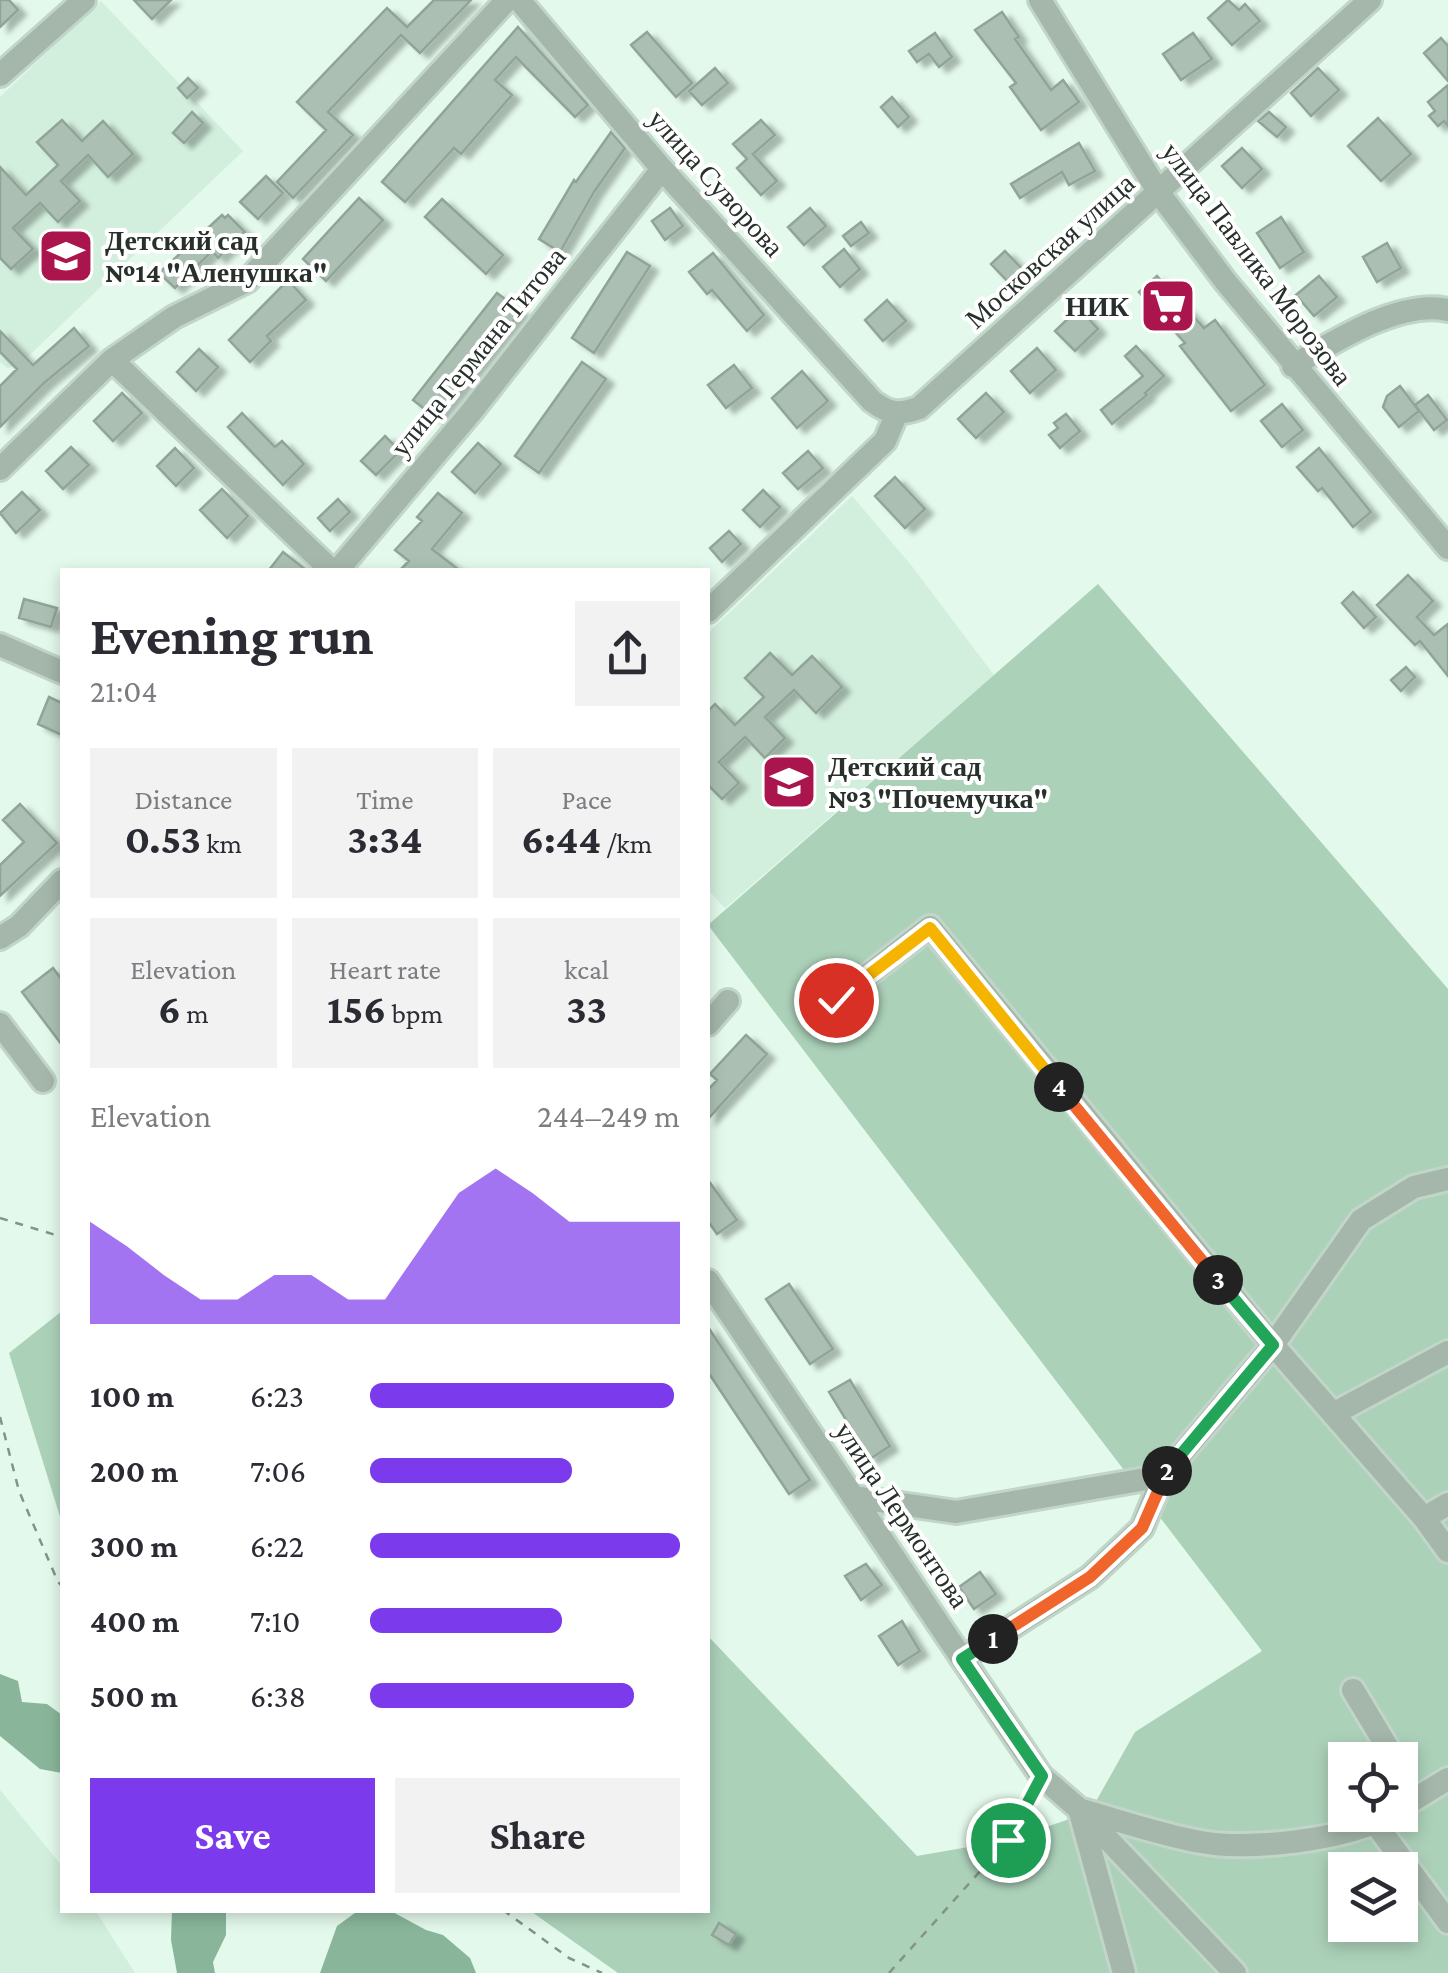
<!DOCTYPE html>
<meta charset="utf-8">
<style>
body{margin:0;font-family:"Crimson Pro",serif;background:#f2f2f3;color:#2b2b33;height:100vh;display:flex;flex-direction:column;font-size:38px;white-space:nowrap}
*{box-sizing:border-box;margin:0}
p{font-size:32px;color:#7c7c81}
.icon{flex:none;width:55px;height:55px;fill:none;stroke:currentColor;stroke-width:2;stroke-linecap:round;stroke-linejoin:round}
.map{position:relative;flex:1;overflow:hidden}
.panel{position:absolute;left:60px;top:568px;width:650px;height:1345px;display:flex;flex-direction:column;background:#fff;border-radius:0px;box-shadow:0 5px 15px #0003}
.panel>*{flex:none}
.controls{position:absolute;left:1328px;top:1742px;display:grid;gap:20px}
.controls a{display:grid;place-items:center;width:90px;height:90px;border-radius:0px;background:#fff;box-shadow:0 5px 15px #0003;font-size:50px}
.pin{position:absolute;display:grid;place-items:center;width:85px;height:85px;color:#fff;margin:-42px;border:5px solid #fff;border-radius:50%;box-shadow:0 2px 10px #0007}
.km{position:absolute;width:50px;height:50px;margin:-25px;border-radius:50%;background:#222;color:#fff;font-size:28px;line-height:50px;text-align:center}
.round{display:grid;place-items:center;flex:none;width:105px;height:105px;border-radius:0px;background:#f2f2f3}
.summary{display:flex;align-items:center;justify-content:space-between;height:170px;padding:0 30px}
h1{font-size:55px;font-weight:700;line-height:75px}
.metrics{display:grid;grid-template-columns:repeat(3,1fr);gap:15px;height:170px;padding:10px 30px}
.metrics div{display:grid;align-content:center;border-radius:0px;background:#f2f2f3;text-align:center}
.metrics b{font-size:42px;font-weight:700}
.metrics small{font-size:28px;font-weight:400}
.metrics p{font-size:28px}
.chart{height:280px;padding:20px 30px}
.chart p{display:flex;justify-content:space-between}
.chart svg{width:100%;height:180px;margin-top:10px;fill:#7c3aed;opacity:.7}
.button{display:flex;gap:20px;margin-top:auto;padding:20px 30px}
.button a{flex:1;height:115px;border-radius:0px;background:#7c3aed;color:#fff;font-size:40px;font-weight:700;line-height:115px;text-align:center}
.button a+a{background:#f2f2f3;color:#2b2b33}
ul{padding:0 30px;list-style:none;font-size:32px}
li{display:grid;grid-template-columns:160px 120px 1fr;align-items:center;height:75px}
li i{height:25px;border-radius:12px;background:#7c3aed}
.map>svg:first-child{display:block}
.built{fill:#d2eedc}
.green{fill:#acd1b9;fill-rule:evenodd}
.water{fill:#89b69a}
.building{fill:#abc0b3;stroke:#90a497;stroke-width:2.5;filter:url(#shadow)}
.lines{fill:none;stroke-linecap:round;stroke-linejoin:round}
.minor-casing{stroke:#c1d5c8;stroke-width:28}
.path{stroke:#839389;stroke-width:2.5;stroke-dasharray:8 8;stroke-linecap:butt}
.minor{stroke:#a4b7aa;stroke-width:22}
.split-1-casing{stroke:#fff;stroke-width:20}
.split-2-casing{stroke:#fff;stroke-width:20}
.split-3-casing{stroke:#fff;stroke-width:20}
.split-4-casing{stroke:#fff;stroke-width:20}
.split-5-casing{stroke:#fff;stroke-width:20}
.split-6-casing{stroke:#fff;stroke-width:20}
.split-1{stroke:#22a559;stroke-width:12}
.split-2{stroke:#f0652b;stroke-width:12}
.split-3{stroke:#22a559;stroke-width:12}
.split-4{stroke:#f0652b;stroke-width:12}
.split-5{stroke:#f5b400;stroke-width:12}
.split-6{stroke:#f5b400;stroke-width:12}
.labels{text-anchor:middle;dominant-baseline:central;stroke-width:8;stroke-linejoin:round;paint-order:stroke}
.street-label{font-size:28px;fill:#27302a;stroke:#fff}
.poi-label{font-size:28px;font-weight:bold;fill:#27302a;stroke:#fff;text-anchor:start}
</style>
<div class="map">
<svg width="1448" height="1973" viewBox="0 0 1448 1973">
<defs>
<filter id="shadow"><feDropShadow dx="8" dy="5" stdDeviation="2.5" flood-color="#0004"/></filter>
</defs>
<rect width="100%" height="100%" fill="#e3f9eb"/>
<path class="built" d="M 101,1 L 243,151 L 18,366 L 7,368 L 0,362 L 0,97 Z
M 852,496 L 911,565 L 994,675 L 725,908 L 708,890 L 708,633 Z
M 0,1790 L 62,1866 L 62,1910 L 95,1910 L 135,1973 L 0,1973 Z"/>
<path class="green" d="M 1098,584 L 1448,989 L 1448,1973 L 618,1973 L 529,1910 L 708,1910 L 708,1636 L 917,1856 L 1008,1840 L 1090,1812 L 1135,1732 L 1262,1651 L 708,925 ZM 1345,1760 L 1400,1760 L 1400,1815 L 1345,1815 ZM 1345,1870 L 1400,1870 L 1400,1925 L 1345,1925 Z
M 62,1311 L 62,1523 L 9,1353 Z"/>
<path class="water" d="M 0,1674 L 18,1681 L 22,1702 L 47,1704 L 62,1715 L 62,1773 L 40,1769 L 0,1736 Z
M 172,1910 L 226,1910 L 226,1935 L 213,1962 L 215,1973 L 177,1973 L 171,1940 Z
M 359,1910 L 389,1910 L 426,1930 L 443,1935 L 470,1958 L 476,1973 L 320,1973 L 337,1926 Z"/>
<path class="building" d="M 0,0 L 9,0 L 18,10 L 0,27 Z
M 134,0 L 171,0 L 152,19 Z
M 434,0 L 471,0 L 420,53 L 401,35 L 328,112 L 353,135 L 293,198 L 277,182 L 326,130 L 297,102 L 387,8 L 407,27 Z
M 1228,0 L 1239,10 L 1245,4 L 1260,21 L 1232,45 L 1208,18 Z
M 1002,12 L 1019,37 L 1015,39 L 1051,90 L 1063,80 L 1079,102 L 1041,130 L 1010,87 L 1016,83 L 975,30 Z
M 518,27 L 588,105 L 575,117 L 516,57 L 495,80 L 512,95 L 461,154 L 454,148 L 405,202 L 382,182 Z
M 647,32 L 692,83 L 676,97 L 631,45 Z
M 935,33 L 952,57 L 939,67 L 929,54 L 917,62 L 909,51 Z
M 1193,33 L 1212,59 L 1181,80 L 1163,54 Z
M 1441,38 L 1448,46 L 1448,81 L 1424,53 Z
M 715,68 L 728,83 L 702,105 L 689,91 Z
M 1318,68 L 1339,90 L 1311,116 L 1291,93 Z
M 188,78 L 198,88 L 187,98 L 178,88 Z
M 1448,85 L 1448,126 L 1444,121 L 1438,126 L 1429,116 L 1435,111 L 1428,102 Z
M 892,97 L 909,117 L 898,127 L 881,107 Z
M 192,112 L 203,123 L 184,143 L 173,133 Z
M 1269,112 L 1286,127 L 1277,137 L 1258,121 Z
M 1378,118 L 1411,154 L 1381,181 L 1348,146 Z
M 62,120 L 82,141 L 103,121 L 133,154 L 108,177 L 88,155 L 61,181 L 80,201 L 58,222 L 40,203 L 13,228 L 33,249 L 11,269 L 0,258 L 0,167 L 26,195 L 58,165 L 37,142 Z
M 761,120 L 775,135 L 753,154 L 777,181 L 761,195 L 737,168 L 747,159 L 733,144 Z
M 611,132 L 625,148 L 594,192 L 560,252 L 539,239 L 574,180 L 576,182 Z
M 1079,143 L 1095,171 L 1069,185 L 1062,172 L 1020,198 L 1011,184 Z
M 1242,148 L 1262,169 L 1242,188 L 1222,166 Z
M 266,176 L 283,193 L 258,219 L 240,202 Z
M 359,198 L 383,220 L 326,281 L 303,259 Z
M 442,199 L 503,255 L 486,274 L 425,217 Z
M 670,208 L 683,226 L 665,240 L 652,221 Z
M 810,208 L 826,226 L 804,245 L 788,227 Z
M 222,215 L 225,218 L 228,215 L 245,232 L 218,258 L 212,251 L 175,288 L 159,273 Z
M 1281,217 L 1304,252 L 1280,268 L 1257,233 Z
M 861,222 L 869,233 L 851,246 L 843,236 Z
M 1387,243 L 1401,268 L 1377,282 L 1363,257 Z
M 844,249 L 860,269 L 840,287 L 823,267 Z
M 1005,251 L 1026,273 L 1012,286 L 991,264 Z
M 627,252 L 650,266 L 594,353 L 572,338 Z
M 713,253 L 764,315 L 747,331 L 712,290 L 707,294 L 689,272 Z
M 1157,276 L 1204,328 L 1215,320 L 1265,385 L 1231,411 L 1180,346 L 1185,343 L 1139,292 Z
M 1319,276 L 1337,297 L 1314,316 L 1296,295 Z
M 288,280 L 306,300 L 267,336 L 271,341 L 250,362 L 229,340 Z
M 497,293 L 521,311 L 436,418 L 413,400 Z
M 887,300 L 906,321 L 883,341 L 865,320 Z
M 1079,308 L 1098,329 L 1075,351 L 1055,331 Z
M 74,328 L 89,346 L 44,383 L 0,427 L 0,386 L 17,369 L 0,352 L 0,331 L 33,365 Z
M 1136,346 L 1164,376 L 1145,393 L 1147,395 L 1112,424 L 1101,410 L 1143,376 L 1125,356 Z
M 1037,348 L 1056,370 L 1030,393 L 1011,371 Z
M 199,349 L 218,367 L 196,391 L 177,372 Z
M 582,362 L 606,379 L 539,473 L 515,456 Z
M 734,365 L 752,388 L 726,408 L 708,385 Z
M 802,371 L 828,401 L 797,428 L 772,398 Z
M 1400,386 L 1419,411 L 1399,427 L 1383,407 L 1387,396 Z
M 122,393 L 142,413 L 113,441 L 94,421 Z
M 986,393 L 1004,412 L 976,438 L 958,419 Z
M 1428,395 L 1447,420 L 1434,430 L 1415,405 Z
M 1282,404 L 1303,430 L 1282,447 L 1261,421 Z
M 242,413 L 275,447 L 282,441 L 304,464 L 283,485 L 228,427 Z
M 1066,414 L 1080,431 L 1060,448 L 1049,435 L 1058,428 L 1054,423 Z
M 385,436 L 400,451 L 376,475 L 361,461 Z
M 478,443 L 501,464 L 475,493 L 452,472 Z
M 71,447 L 89,465 L 63,489 L 46,471 Z
M 175,448 L 194,468 L 176,486 L 157,466 Z
M 1319,448 L 1371,512 L 1353,527 L 1322,488 L 1318,491 L 1297,467 Z
M 808,451 L 823,468 L 798,489 L 783,473 Z
M 895,477 L 925,509 L 905,528 L 875,496 Z
M 222,489 L 248,516 L 227,538 L 200,510 Z
M 763,490 L 780,507 L 760,527 L 743,510 Z
M 22,492 L 40,510 L 16,533 L 0,513 Z
M 438,493 L 462,513 L 432,549 L 459,570 L 400,570 L 409,561 L 395,550 L 422,521 L 417,517 Z
M 338,499 L 350,512 L 330,531 L 318,518 Z
M 729,531 L 741,544 L 722,562 L 710,548 Z
M 283,552 L 306,570 L 269,570 Z
M 1408,575 L 1433,601 L 1417,617 L 1434,635 L 1448,624 L 1448,676 L 1420,641 L 1415,645 L 1377,605 Z
M 1353,592 L 1376,617 L 1364,628 L 1342,603 Z
M 24,599 L 57,608 L 51,627 L 19,618 Z
M 770,653 L 792,675 L 812,656 L 842,687 L 816,713 L 794,690 L 765,717 L 785,738 L 765,758 L 745,737 L 719,762 L 739,783 L 722,799 L 708,785 L 708,711 L 715,704 L 735,725 L 764,697 L 745,678 Z
M 1406,667 L 1415,677 L 1401,691 L 1391,680 Z
M 49,697 L 62,703 L 62,735 L 38,724 Z
M 20,804 L 57,843 L 0,896 L 0,865 L 24,842 L 3,820 Z
M 53,968 L 62,980 L 62,1045 L 22,992 Z
M 746,1035 L 767,1054 L 708,1119 L 708,1090 L 717,1080 L 710,1074 Z
M 708,1180 L 737,1220 L 717,1234 L 708,1221 Z
M 789,1284 L 833,1349 L 810,1364 L 766,1299 Z
M 708,1327 L 810,1480 L 789,1494 L 708,1372 Z
M 850,1380 L 890,1446 L 870,1459 L 829,1392 Z
M 866,1564 L 882,1585 L 861,1600 L 845,1576 Z
M 980,1572 L 996,1594 L 974,1609 L 959,1587 Z
M 902,1621 L 920,1651 L 898,1665 L 879,1636 Z
M 719,1923 L 736,1934 L 729,1945 L 712,1935 Z"/>
<g class="lines">
<g class="minor-casing">
<path id="minor" d="M 519,0 L 662,169 L 872,401 C 889,414 899,415 919,408 L 1370,0
M 1040,0 L 1159,193 L 1225,281 L 1448,548
M 0,75 L 84,0
M 112,360 L 331,570
M 1293,366 C 1333,342 1400,299 1448,310
M 0,469 L 112,360 L 174,317 L 247,281 L 507,0
M 338,570 L 472,411 L 662,169
M 708,611 L 885,441 L 897,413
M 0,645 L 62,672
M 0,938 L 19,926 L 62,881
M 836,1000 L 930,927 L 1273,1345 L 1361,1220 L 1414,1187 L 1448,1179
M 0,1024 L 43,1081
M 708,1024 L 728,1001
M 708,1281 L 1041,1776 L 1079,1809 L 1235,1973
M 1333,1414 L 1448,1352
M 853,1497 L 956,1512 L 1163,1476 L 1273,1345 L 1424,1518 L 1448,1504
M 1424,1518 L 1448,1551
M 962,1659 L 1090,1577 L 1142,1528 L 1163,1476
M 1353,1690 L 1395,1760
M 1400,1808 L 1448,1779
M 1082,1810 C 1121,1821 1161,1835 1201,1842 C 1248,1851 1348,1840 1389,1815
M 1080,1812 L 1124,1973
M 1375,1823 L 1448,1922"/>
</g>
<path class="path" d="M 0,1218 L 62,1237
M 0,1417 L 19,1491 L 58,1582 L 62,1586
M 503,1910 L 569,1958 L 602,1973
M 889,1973 L 1008,1840 L 1031,1795"/>
<use href="#minor" class="minor"/>
</g>
<g class="lines">
<g class="split-1-casing">
<path id="split-1" d="M 993,1639 L 962,1659 L 1042,1776 L 1008,1840"/>
</g>
<g class="split-2-casing">
<path id="split-2" d="M 993,1639 L 1090,1577 L 1142,1528 L 1167,1471"/>
</g>
<g class="split-3-casing">
<path id="split-3" d="M 1167,1471 L 1273,1345 L 1218,1280"/>
</g>
<g class="split-4-casing">
<path id="split-4" d="M 1059,1087 L 1218,1280"/>
</g>
<g class="split-5-casing">
<path id="split-5" d="M 895,955 L 930,928 L 1059,1087"/>
</g>
<g class="split-6-casing">
<path id="split-6" d="M 836,1000 L 895,955"/>
</g>
<use href="#split-1" class="split-1"/>
<use href="#split-2" class="split-2"/>
<use href="#split-3" class="split-3"/>
<use href="#split-4" class="split-4"/>
<use href="#split-5" class="split-5"/>
<use href="#split-6" class="split-6"/>
</g>
<defs>
<g id="school-square" transform="scale(2.875)"><rect x="-9" y="-9" width="18" height="18" rx="4" fill="#a9154c" stroke="#fff"/><path d="M0-5L7-2L0 1L-7-2ZM-4 1L0 2.5L4 1V4Q0 6-4 4Z" fill="#fff"/></g>
<g id="supermarket-square" transform="scale(2.875)"><rect x="-9" y="-9" width="18" height="18" rx="4" fill="#a9154c" stroke="#fff"/><path d="M-6-5.5h2.5l.6 2H6L4.5 2H-2.5L-4.4-4H-6ZM-1.5 3.2a1.3 1.3 0 1 0 .1 0ZM3 3.2a1.3 1.3 0 1 0 .1 0Z" fill="#fff"/></g>
</defs>
<g fill-rule="evenodd">
<use href="#school-square" x="66" y="256"/>
<use href="#supermarket-square" x="1168" y="306"/>
<use href="#school-square" x="789" y="782"/>
</g>
<g class="labels">
<g class="street-label">
<text transform="translate(716 183) rotate(48)">улица Суворова</text>
<text transform="translate(1050 251) rotate(-42)">Московская улица</text>
<text transform="translate(1257 264) rotate(53)">улица Павлика Морозова</text>
<text transform="translate(478 352) rotate(-51)">улица Германа Титова</text>
<text transform="translate(902 1515) rotate(56)">улица Лермонтова</text>
</g>
<g class="poi-label">
<text x="105" y="240">Детский сад<tspan x="105" dy="32">№14 "Аленушка"</tspan></text>
<text x="1129" y="306" text-anchor="end">НИК</text>
<text x="828" y="766">Детский сад<tspan x="828" dy="32">№3 "Почемучка"</tspan></text>
</g>
</g>
</svg>
<div class="controls">
<a><svg class="icon" aria-label="locate" viewBox="0 0 24 24"><circle cx="12" cy="12" r="6"/><path d="M12 2v4M12 18v4M2 12h4M18 12h4"/></svg></a>
<a><svg class="icon" aria-label="layers" viewBox="0 0 24 24"><path d="M12 4l9 5-9 5-9-5zM3 14l9 5 9-5"/></svg></a>
</div>
<div class="pin" style="left:1008px;top:1840px;background:#1e9e55"><svg class="icon" aria-label="arrive" viewBox="0 0 24 24"><path d="M6 21V4h12l-3 4 3 4H6"/></svg></div>
<div class="pin" style="left:836px;top:1000px;background:#d93025"><svg class="icon" aria-label="check" viewBox="0 0 24 24"><path d="M5 12l5 5 9-10"/></svg></div>
<b class="km" style="left:993px;top:1639px">1</b>
<b class="km" style="left:1167px;top:1471px">2</b>
<b class="km" style="left:1218px;top:1280px">3</b>
<b class="km" style="left:1059px;top:1087px">4</b>
<section class="panel">
<div class="summary"><div><h1>Evening run</h1><p>21:04</p></div><a class="round"><svg class="icon" aria-label="share" viewBox="0 0 24 24"><path d="M12 15V3M7 8l5-5 5 5M5 13v7h14v-7"/></svg></a></div>
<div class="metrics">
<div><p>Distance</p><b>0.53<small> km</small></b></div>
<div><p>Time</p><b>3:34</b></div>
<div><p>Pace</p><b>6:44<small> /km</small></b></div>
</div>
<div class="metrics">
<div><p>Elevation</p><b>6<small> m</small></b></div>
<div><p>Heart rate</p><b>156<small> bpm</small></b></div>
<div><p>kcal</p><b>33</b></div>
</div>
<div class="chart"><p><span>Elevation</span>244–249 m</p>
<svg viewBox="0 0 160 44" preserveAspectRatio="none"><path d="M0 44V19L10 25L20 32L30 38L40 38L50 32L60 32L70 38L80 38L90 25L100 12L110 6L120 12L130 19L140 19L150 19L160 19V44z"/></svg>
</div>
<ul>
<li><b>100 m</b>6:23<i style="width:98%"></i></li>
<li><b>200 m</b>7:06<i style="width:65%"></i></li>
<li><b>300 m</b>6:22<i style="width:100%"></i></li>
<li><b>400 m</b>7:10<i style="width:62%"></i></li>
<li><b>500 m</b>6:38<i style="width:85%"></i></li>
</ul>
<div class="button"><a>Save</a><a>Share</a></div>
</section>
</div>
